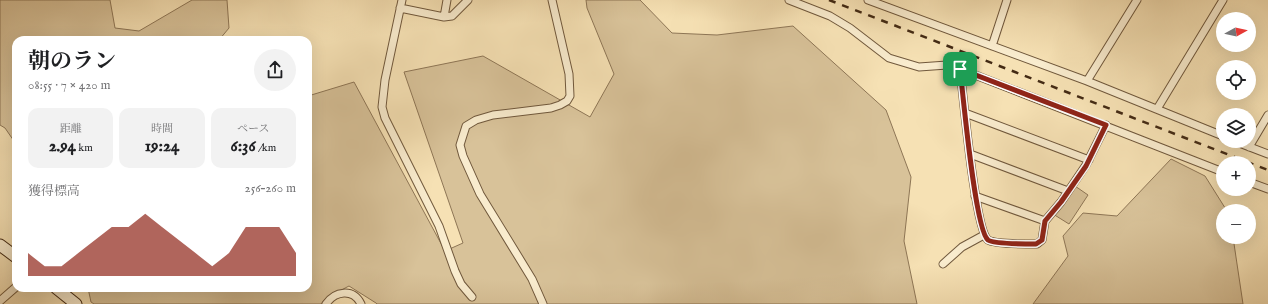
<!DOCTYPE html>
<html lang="ja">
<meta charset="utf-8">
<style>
body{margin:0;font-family:"IM FELL English","Noto Serif JP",serif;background:#f2f2f2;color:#202124;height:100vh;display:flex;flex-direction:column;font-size:15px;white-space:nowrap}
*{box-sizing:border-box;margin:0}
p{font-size:13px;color:#757577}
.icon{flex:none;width:22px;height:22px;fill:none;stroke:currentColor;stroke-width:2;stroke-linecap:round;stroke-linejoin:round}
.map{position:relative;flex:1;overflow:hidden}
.drawer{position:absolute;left:12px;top:36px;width:300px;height:256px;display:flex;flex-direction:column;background:#fff;border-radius:12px;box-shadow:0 4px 16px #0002}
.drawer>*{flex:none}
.needle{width:26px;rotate:82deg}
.controls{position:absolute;left:1216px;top:12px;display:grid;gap:8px}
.controls a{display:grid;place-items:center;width:40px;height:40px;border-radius:50%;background:#fff;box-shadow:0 4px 16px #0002;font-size:20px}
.pin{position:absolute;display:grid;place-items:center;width:34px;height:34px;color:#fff;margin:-17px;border-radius:8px;box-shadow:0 2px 6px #0006}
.round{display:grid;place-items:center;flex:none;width:42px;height:42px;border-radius:21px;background:#f2f2f2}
.head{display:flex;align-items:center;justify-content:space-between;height:68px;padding:0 16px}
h1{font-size:22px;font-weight:700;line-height:30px}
.stats{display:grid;grid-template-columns:repeat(3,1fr);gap:6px;height:68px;padding:4px 16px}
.stats div{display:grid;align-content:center;border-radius:10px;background:#f2f2f2;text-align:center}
.stats b{font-size:17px;font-weight:700}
.stats small{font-size:11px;font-weight:400}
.stats p{font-size:11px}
.chart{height:112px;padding:8px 16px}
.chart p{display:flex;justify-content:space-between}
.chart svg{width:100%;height:72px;margin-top:4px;fill:#8f2418;opacity:.7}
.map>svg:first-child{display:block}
.green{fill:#d8c299;stroke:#8e7656}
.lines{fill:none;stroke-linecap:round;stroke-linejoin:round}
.minor-casing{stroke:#70583c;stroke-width:9}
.secondary-casing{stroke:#432a14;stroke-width:13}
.minor{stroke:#f9ecce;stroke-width:7}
.secondary{stroke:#f9ecce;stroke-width:11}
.rail{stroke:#432a14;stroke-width:2.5;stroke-dasharray:7 7;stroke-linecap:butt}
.route-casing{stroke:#fff;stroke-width:8}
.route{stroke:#8f2418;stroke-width:5}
</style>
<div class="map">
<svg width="1268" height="304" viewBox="0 0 1268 304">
<rect width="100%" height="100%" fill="#f6e1b4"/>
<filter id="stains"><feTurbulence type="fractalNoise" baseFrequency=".005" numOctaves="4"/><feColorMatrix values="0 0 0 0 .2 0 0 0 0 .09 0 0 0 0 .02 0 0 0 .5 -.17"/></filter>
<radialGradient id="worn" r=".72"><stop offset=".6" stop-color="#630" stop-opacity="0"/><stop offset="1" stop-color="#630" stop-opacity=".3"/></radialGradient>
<path class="green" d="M 0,0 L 110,0 L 115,28 L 139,31 L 192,0 L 227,0 L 229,28 L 219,40 L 16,40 L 16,144 L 5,128 L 0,125 Z
M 586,0 L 640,0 L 672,33 L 717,35 L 793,26 L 886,110 L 911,177 L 904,241 L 917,304 L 377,304 L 376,303 L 349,286 L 326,298 L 321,304 L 94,304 L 91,302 L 88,288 L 308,288 L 308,96 L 354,82 L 445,251 L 463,243 L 404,72 L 483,56 L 590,117 L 614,74 L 587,8 Z
M 1171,159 L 1205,176 L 1227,211 L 1223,211 L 1223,237 L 1233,237 L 1243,304 L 1033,304 L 1068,256 L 1063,236 L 1083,213 L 1117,216 Z
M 1075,186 L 1088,195 L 1069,224 L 1053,214 Z"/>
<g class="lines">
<g class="minor-casing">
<path id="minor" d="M 402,0 L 385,80 L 382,107 L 385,118 L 439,226 L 455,271 L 461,284 L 472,297
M 789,0 L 830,16 L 850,28 L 889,58 L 919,67 L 947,65 L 960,69 L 1223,172
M 868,0 L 1087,81 L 1223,136
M 400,8 L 444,17 L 452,16 L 468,0
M 444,17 L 447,0
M 992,46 L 1007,0
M 960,69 C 963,93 975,230 988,240 C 994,244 1027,244 1037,244 L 1042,240 L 1045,221 L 1061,202 L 1086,165 L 1106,125
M 1087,81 L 1137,0
M 1157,109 L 1223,0
M 965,113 L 1089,160
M 1234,141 L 1268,154
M 1249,147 L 1268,115
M 970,154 L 1068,191
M 1249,182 L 1268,189
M 975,196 L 1045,221
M 943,264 L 962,247 L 984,235
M 0,301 L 16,287
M 326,304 C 335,291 353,288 361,304
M 543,304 L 532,279 L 480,194 L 463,156 L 460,145 L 466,126 L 476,120 L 493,115 L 551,108 L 560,105 L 567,101 L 570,96 L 569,74 L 552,0"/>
</g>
<g class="secondary-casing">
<path id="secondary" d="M 0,245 L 16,257
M 56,288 L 76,304"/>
</g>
<use href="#minor" class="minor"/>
<use href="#secondary" class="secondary"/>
<path class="rail" d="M 829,0 L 1268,170"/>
</g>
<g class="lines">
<g class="route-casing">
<path id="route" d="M 960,69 L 1106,125 L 1086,166 L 1061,202 L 1045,221 L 1042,240 L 1036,244 C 1028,244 994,244 988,240 C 975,230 963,93 960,69 Z"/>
</g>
<use href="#route" class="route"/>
</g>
<rect width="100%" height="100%" filter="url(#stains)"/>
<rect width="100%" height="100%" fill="url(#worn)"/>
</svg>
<div class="controls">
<a><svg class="needle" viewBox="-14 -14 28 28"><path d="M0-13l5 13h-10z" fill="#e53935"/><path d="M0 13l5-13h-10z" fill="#757577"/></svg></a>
<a><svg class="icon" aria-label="locate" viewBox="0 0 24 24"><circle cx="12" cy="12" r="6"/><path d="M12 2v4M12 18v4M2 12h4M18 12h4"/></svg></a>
<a><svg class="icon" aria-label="layers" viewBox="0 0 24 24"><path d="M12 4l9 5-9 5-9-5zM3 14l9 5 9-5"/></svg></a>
<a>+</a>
<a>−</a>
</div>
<div class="pin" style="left:960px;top:69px;background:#1e9e55"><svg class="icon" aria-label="arrive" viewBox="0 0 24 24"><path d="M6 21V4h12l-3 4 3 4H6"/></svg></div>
<section class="drawer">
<div class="head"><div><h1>朝のラン</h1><p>08:55 · 7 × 420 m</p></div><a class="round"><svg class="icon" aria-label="share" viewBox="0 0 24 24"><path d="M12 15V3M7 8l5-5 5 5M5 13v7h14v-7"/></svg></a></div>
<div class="stats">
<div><p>距離</p><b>2.94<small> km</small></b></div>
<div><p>時間</p><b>19:24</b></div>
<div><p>ペース</p><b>6:36<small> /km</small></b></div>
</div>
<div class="chart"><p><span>獲得標高</span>256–260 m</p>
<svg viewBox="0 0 160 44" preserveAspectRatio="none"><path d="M0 44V30L10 38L20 38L30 30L40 22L50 14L60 14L70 6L80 14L90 22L100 30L110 38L120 30L130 14L140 14L150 14L160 30V44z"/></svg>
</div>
</section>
</div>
